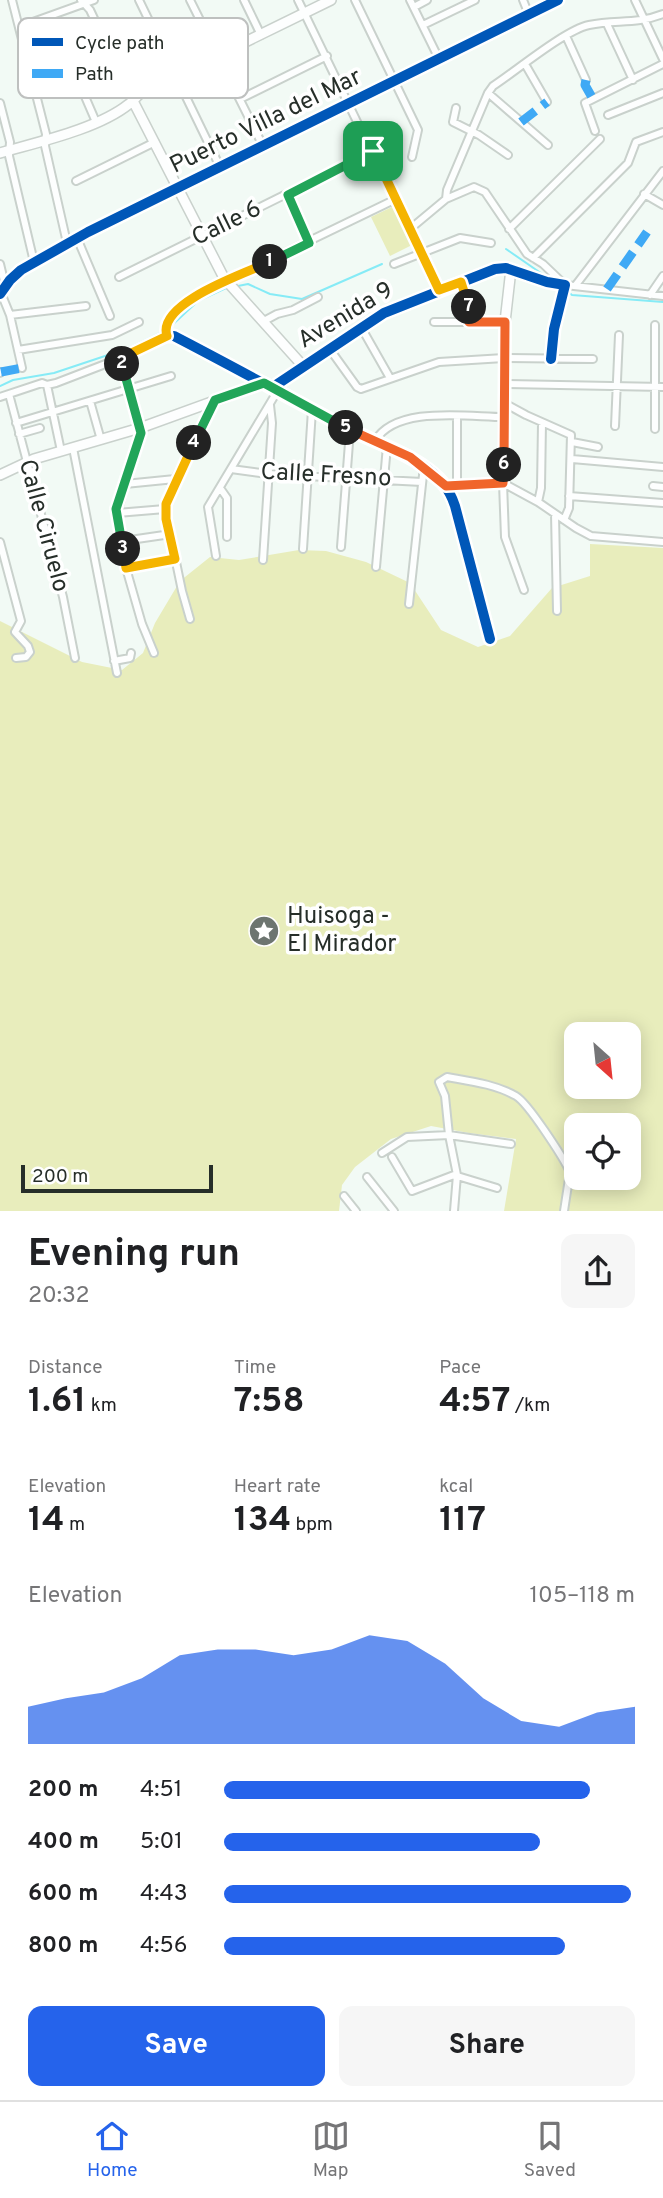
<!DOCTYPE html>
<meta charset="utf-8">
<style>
body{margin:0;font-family:Overpass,sans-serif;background:#f6f6f6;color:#202124;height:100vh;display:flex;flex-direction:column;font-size:26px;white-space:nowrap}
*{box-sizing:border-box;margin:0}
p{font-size:23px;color:#757577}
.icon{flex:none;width:38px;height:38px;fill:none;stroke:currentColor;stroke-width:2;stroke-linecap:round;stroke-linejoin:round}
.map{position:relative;height:1211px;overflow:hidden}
.side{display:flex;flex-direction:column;background:#fff;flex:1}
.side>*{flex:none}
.needle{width:46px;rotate:153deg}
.controls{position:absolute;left:564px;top:1022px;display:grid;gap:14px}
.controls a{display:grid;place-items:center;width:77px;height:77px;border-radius:14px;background:#fff;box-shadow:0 4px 18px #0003;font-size:35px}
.scale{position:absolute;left:21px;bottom:18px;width:192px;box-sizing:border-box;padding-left:7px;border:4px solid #262e29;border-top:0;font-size:19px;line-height:24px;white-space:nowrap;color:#262e29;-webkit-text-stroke:5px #fff;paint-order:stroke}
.pin{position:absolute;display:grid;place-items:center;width:60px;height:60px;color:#fff;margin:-30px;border-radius:14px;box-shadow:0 4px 10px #0006}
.km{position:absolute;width:35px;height:35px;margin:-18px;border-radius:50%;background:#222;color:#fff;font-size:19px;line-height:35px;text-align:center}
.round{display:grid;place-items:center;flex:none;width:74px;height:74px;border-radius:14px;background:#f6f6f6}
.overview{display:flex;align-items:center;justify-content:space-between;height:119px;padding:0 28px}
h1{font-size:38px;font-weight:700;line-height:52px}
.stats{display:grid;grid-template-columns:repeat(3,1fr);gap:10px;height:119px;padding:7px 28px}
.stats div{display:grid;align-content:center}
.stats b{font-size:35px;font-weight:700}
.stats small{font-size:19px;font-weight:400}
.stats p{font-size:19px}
.chart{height:196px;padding:14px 28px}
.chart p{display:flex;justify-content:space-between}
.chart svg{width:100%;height:126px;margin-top:7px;fill:#2563eb;opacity:.7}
.primary-button{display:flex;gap:14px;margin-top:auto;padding:14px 28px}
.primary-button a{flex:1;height:80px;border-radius:14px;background:#2563eb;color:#fff;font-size:28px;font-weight:700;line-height:80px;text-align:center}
.primary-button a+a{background:#f6f6f6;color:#202124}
ul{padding:0 28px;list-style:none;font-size:23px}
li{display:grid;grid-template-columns:112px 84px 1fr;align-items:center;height:52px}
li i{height:18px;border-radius:9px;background:#2563eb}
.dock{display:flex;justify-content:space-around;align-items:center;height:98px;border-top:2px solid #e0e0e0;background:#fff;font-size:19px;color:#757577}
.dock a{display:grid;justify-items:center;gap:4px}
.dock .on{color:#2563eb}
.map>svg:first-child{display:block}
.green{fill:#e8edbc;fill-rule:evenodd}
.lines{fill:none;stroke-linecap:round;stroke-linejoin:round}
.stream{stroke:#86ebf6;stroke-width:2}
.street-casing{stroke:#c9d1cc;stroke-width:10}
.secondary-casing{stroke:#c9d1cc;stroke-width:12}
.street{stroke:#fdfefe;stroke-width:6}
.secondary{stroke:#fdfefe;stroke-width:9}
.quiet{stroke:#3fa9f5;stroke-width:9;stroke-dasharray:18 9;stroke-linecap:butt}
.cycleway-casing{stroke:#fff;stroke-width:15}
.cycleway{stroke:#0057b8;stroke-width:10}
.split-1-casing{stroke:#fff;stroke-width:14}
.split-2-casing{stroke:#fff;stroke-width:14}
.split-3-casing{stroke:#fff;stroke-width:14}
.split-4-casing{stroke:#fff;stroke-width:14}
.split-5-casing{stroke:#fff;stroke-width:14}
.split-6-casing{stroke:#fff;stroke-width:14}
.split-7-casing{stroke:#fff;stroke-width:14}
.split-8-casing{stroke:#fff;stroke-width:14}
.split-1{stroke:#22a559;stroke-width:9}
.split-2{stroke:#f5b400;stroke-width:9}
.split-3{stroke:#22a559;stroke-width:9}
.split-4{stroke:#f5b400;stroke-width:9}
.split-5{stroke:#22a559;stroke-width:9}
.split-6{stroke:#f0652b;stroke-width:9}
.split-7{stroke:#f0652b;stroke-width:9}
.split-8{stroke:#f5b400;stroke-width:9}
.labels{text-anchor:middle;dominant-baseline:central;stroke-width:7;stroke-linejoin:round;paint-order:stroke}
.street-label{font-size:24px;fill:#262e29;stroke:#fff}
.poi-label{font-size:24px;fill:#262e29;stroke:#fff;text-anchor:start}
.key{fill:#fff;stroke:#bec0bf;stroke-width:2}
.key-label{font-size:19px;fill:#262e29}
</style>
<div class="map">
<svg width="663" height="1211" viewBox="0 0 663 1211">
<rect width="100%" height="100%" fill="#f2faf5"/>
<path class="green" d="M 394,206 L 412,245 L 390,256 L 371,217 Z
M 590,544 L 663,548 L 663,1211 L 504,1211 L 516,1139 L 469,1133 L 431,1126 L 391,1139 L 355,1167 L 342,1185 L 339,1211 L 0,1211 L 0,621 L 82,662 L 122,670 L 143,653 L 155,623 L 180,581 L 210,557 L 239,560 L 299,550 L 326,551 L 366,562 L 410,583 L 441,630 L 478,647 L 510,636 L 552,588 L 590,576 ZM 576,1034 L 628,1034 L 628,1087 L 576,1087 ZM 576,1125 L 628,1125 L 628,1178 L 576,1178 Z"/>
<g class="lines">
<path class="stream" d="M 506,249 L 548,278
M 238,286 L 248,284 L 270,294 L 302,299 L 382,264
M 567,291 L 572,295 L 663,302
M 170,327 L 198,301 L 226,288
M 0,386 L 13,380 L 54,373 L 129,348 L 160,333"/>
<g class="street-casing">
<path id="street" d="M 12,0 L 46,134 L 45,146 L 67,243
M 81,0 L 90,10 L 133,101
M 139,0 L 220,167
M 190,0 L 263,146
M 244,0 L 261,35
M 298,0 L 439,291
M 355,0 L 418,130 L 412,157
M 410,0 L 439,59
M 523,0 L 529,15
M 635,0 L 663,59
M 414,7 L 427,0
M 607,24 L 633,80
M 423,25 L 475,0
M 19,27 L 94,0
M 566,36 L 586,80
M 525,64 L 547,102
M 77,78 L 96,122
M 488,93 L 548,145
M 240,99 L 327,56
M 0,103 L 10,142 L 9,156 L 34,262
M 456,108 L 453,122 L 479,135 L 508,155
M 608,115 L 663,93
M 595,131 L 585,103 L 663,64
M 76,181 L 155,142
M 644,194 L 663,205
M 288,195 L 309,243
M 446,199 L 474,187 L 485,192 L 527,254 L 543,264 L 565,285 L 663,296
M 410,229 L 446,199 L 447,190 L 488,93 L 493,86 C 516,71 565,30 589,25 C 616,19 635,25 663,14
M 509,229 L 600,139
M 77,238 L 110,316
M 533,258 L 628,163 L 636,142 L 663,132
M 0,264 L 5,285
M 394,264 L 460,238 L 491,243
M 511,269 L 547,282 L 565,285 L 554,329 L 551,359
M 119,277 L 373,151
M 461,282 L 468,299 L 469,322
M 575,286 L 663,171
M 1,293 L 10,315 L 22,368
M 0,294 L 15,274 L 34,262 L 88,232 L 178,188
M 650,295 L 663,276
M 10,315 L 86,306
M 264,321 L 277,314 L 293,310 L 318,297
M 434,322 L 505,322
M 361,327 L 390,378
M 167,336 C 162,319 177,307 189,299 L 396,199
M 167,336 L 174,336 L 264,383
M 329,348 L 357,387 L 361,389 L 439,362 L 504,358 L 593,359
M 18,350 L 112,335 L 139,322
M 121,358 L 141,433 L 117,513 L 126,568 L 142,624 L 154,653
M 0,373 L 1,372
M 504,384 L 663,387
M 47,385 L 61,451
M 9,394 L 63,597 L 75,658
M 0,397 L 42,383 L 47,385 L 56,383 L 121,358 L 167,336
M 90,401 L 101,440
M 504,403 L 526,415 L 571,435 L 569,508 L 564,520
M 457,416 L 457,485
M 16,423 L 171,376
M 615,426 L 619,335
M 655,429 L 655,325
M 19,434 L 40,428
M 375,441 C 396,405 468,417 504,417
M 572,442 L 598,447
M 73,448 L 117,673
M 572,459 L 663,467
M 231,469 L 268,474 L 422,482
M 125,484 L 175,479
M 446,486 L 455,506 L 490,639
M 653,486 L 663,487
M 220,488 L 227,498 L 227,537
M 569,496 L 663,503
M 538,502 L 541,488 L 542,423
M 117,513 L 165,509
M 555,514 L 557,611
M 123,541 L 171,534
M 0,542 L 21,621 L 15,632 L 28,646 L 30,652 L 26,657 L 16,658
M 341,547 L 350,430
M 303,549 L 312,410
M 216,556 L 208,507 L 278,390
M 263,560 L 272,423 L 270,405
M 376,567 L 387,446
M 126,568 L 175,559
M 524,590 L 505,537 L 503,483 L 538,502 L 576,528 L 591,536 L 663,542
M 409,604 L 424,466
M 190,619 L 182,591 L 165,509 L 175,479 L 215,401
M 114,661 L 130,658 L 131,653
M 382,1153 L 407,1137 L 449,1135 L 511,1144
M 392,1157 L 412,1191 L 454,1175 L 497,1188
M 367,1177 L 394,1211
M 344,1196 L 356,1211
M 454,1211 L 457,1175 L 449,1135 L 445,1096 L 439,1082 L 447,1077 C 469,1081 495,1084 516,1096 C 528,1103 563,1157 570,1172 L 564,1211"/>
</g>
<g class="secondary-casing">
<path id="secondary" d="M 133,101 L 224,278 L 303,366
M 0,153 C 38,142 98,129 129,104 C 134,101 136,96 141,93 L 331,0
M 178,188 L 558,0
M 0,475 L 34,459 L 140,428 L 264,383 L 350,430 L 410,457 L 446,486 L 503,483 L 505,322 L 511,269 L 495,269 L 384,313 L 273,387"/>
</g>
<use href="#street" class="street"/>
<use href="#secondary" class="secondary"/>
<path class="quiet" d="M 586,80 L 585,85 L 593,99
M 521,122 L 547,102
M 607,289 L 647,232
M 1,372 L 22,368"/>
<g class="cycleway-casing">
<path id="cycleway" d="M 0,294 L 10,280 L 21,270 L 88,232 L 558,0
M 167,336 L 174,336 C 232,366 288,397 345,427 C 370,440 398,449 422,465 C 438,476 449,487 455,506 L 490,639
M 273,387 L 384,313 L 495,269 L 506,268 L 547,282 L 565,285 L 554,329 L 551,359"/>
</g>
<use href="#cycleway" class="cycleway"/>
</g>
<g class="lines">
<g class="split-1-casing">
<path id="split-1" d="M 270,262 L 309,243 L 288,195 L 373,151"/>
</g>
<g class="split-2-casing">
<path id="split-2" d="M 122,364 L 121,358 L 167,336 C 156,303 246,273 270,262"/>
</g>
<g class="split-3-casing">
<path id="split-3" d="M 122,364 L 141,433 L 116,509 L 123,549"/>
</g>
<g class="split-4-casing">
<path id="split-4" d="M 123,549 L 126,568 L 175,559 L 166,519 L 166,504 L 194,443"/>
</g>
<g class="split-5-casing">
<path id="split-5" d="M 194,443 L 215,400 L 264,383 L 346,428"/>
</g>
<g class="split-6-casing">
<path id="split-6" d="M 346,428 L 410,457 L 446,486 L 503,483 L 504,465"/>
</g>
<g class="split-7-casing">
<path id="split-7" d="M 469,307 L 469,322 L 505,322 L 504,465"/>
</g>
<g class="split-8-casing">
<path id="split-8" d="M 373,151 L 439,290 L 461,282 L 469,307"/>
</g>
<use href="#split-1" class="split-1"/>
<use href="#split-2" class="split-2"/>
<use href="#split-3" class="split-3"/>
<use href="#split-4" class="split-4"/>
<use href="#split-5" class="split-5"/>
<use href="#split-6" class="split-6"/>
<use href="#split-7" class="split-7"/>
<use href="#split-8" class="split-8"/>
</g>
<defs>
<g id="sight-disc" transform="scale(1.575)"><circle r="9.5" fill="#6d7570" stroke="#fff"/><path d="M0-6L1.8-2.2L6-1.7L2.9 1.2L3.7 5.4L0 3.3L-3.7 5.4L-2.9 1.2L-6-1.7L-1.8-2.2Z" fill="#fff"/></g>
</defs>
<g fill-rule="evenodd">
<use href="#sight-disc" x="264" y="931"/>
</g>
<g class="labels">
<g class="street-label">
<text transform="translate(266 122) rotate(-26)">Puerto Villa del Mar</text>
<text transform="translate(227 224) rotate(-26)">Calle 6</text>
<text transform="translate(346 316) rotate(-31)">Avenida 9</text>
<text transform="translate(326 476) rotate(3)">Calle Fresno</text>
<text transform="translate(43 526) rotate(75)">Calle Ciruelo</text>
</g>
<g class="poi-label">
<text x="287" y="917">Huisoga -<tspan x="287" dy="28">El Mirador</tspan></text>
</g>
</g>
<rect x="18" y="18" width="230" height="80" rx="10" class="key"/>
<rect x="32" y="38" width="31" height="8" fill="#0057b8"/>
<rect x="32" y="69" width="31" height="9" fill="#3fa9f5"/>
<g class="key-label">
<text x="75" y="49">Cycle path</text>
<text x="75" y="80">Path</text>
</g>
</svg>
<div class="controls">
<a><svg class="needle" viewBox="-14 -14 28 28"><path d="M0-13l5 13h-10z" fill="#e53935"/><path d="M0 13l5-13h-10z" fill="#757577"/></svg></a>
<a><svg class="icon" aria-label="locate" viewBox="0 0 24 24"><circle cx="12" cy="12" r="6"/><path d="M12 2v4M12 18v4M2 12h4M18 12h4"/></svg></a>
</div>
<div class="scale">200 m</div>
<div class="pin" style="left:373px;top:151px;background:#1e9e55"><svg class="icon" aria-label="arrive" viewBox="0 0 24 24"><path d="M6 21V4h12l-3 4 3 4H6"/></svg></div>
<b class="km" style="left:270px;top:262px">1</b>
<b class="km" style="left:122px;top:364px">2</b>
<b class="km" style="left:123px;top:549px">3</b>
<b class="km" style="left:194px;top:443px">4</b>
<b class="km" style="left:346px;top:428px">5</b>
<b class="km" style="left:504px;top:465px">6</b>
<b class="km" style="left:469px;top:307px">7</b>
</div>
<section class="side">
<div class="overview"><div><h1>Evening run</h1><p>20:32</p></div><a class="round"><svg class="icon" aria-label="share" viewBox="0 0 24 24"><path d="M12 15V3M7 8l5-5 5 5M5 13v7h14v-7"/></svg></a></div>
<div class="stats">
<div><p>Distance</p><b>1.61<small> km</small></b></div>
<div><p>Time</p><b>7:58</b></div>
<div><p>Pace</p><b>4:57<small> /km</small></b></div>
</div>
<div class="stats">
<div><p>Elevation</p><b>14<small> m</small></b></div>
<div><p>Heart rate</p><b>134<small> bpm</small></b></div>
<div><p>kcal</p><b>117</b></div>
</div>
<div class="chart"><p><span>Elevation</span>105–118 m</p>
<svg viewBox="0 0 160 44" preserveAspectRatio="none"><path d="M0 44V31L10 28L20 26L30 21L40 13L50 11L60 11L70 13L80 11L90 6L100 8L110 16L120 28L130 36L140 38L150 33L160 31V44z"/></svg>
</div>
<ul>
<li><b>200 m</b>4:51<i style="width:89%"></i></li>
<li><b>400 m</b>5:01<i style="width:77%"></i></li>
<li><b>600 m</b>4:43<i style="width:99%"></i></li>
<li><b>800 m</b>4:56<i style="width:83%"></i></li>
</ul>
<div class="primary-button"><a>Save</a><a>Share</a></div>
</section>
<nav class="dock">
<a class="on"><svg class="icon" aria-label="home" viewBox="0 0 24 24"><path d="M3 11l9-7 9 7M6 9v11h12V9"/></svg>Home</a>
<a><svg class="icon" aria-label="map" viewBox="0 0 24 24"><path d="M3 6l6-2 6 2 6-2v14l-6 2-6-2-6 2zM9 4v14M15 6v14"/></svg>Map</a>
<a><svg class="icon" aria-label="saved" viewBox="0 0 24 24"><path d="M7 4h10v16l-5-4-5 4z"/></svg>Saved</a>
</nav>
